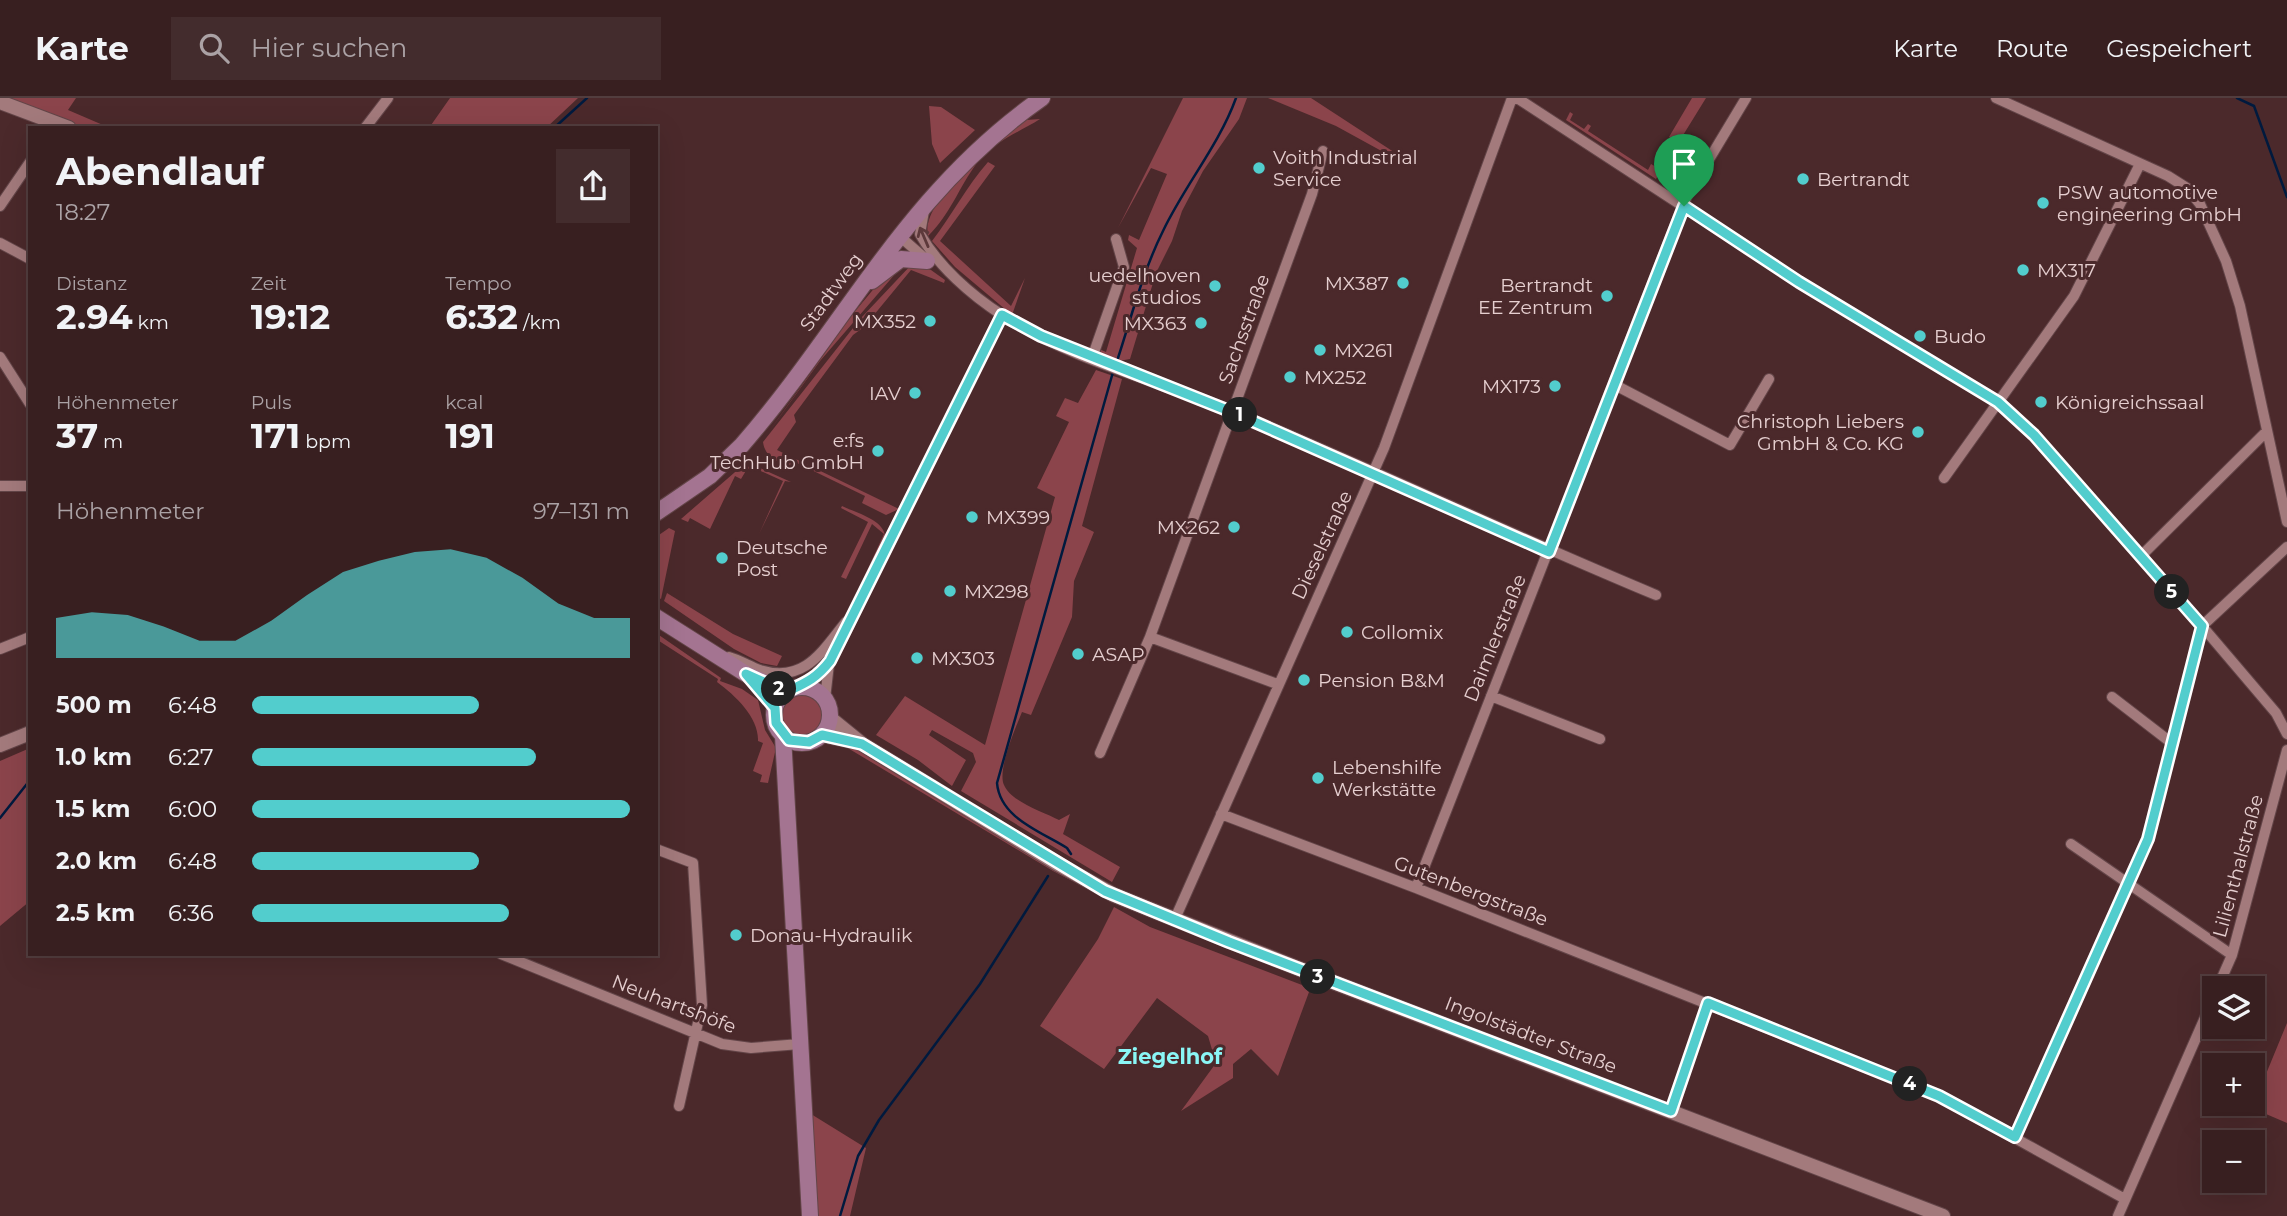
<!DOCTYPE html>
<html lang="de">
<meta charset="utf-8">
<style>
body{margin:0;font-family:Montserrat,sans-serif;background:#432c2d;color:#f1f3f6;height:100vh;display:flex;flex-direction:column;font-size:26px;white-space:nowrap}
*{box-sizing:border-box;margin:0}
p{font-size:23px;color:#aba2a5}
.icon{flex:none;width:38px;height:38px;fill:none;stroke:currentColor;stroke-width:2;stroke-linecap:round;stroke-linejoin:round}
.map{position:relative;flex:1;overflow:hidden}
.panel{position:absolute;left:28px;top:28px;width:630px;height:830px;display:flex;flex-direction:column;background:#381f20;border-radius:0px;box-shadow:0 7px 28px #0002,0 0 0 2px #523d3e}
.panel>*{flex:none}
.controls{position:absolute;left:2202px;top:878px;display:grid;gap:14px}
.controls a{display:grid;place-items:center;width:63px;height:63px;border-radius:0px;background:#381f20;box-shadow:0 7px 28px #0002,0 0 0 2px #523d3e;font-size:35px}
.pin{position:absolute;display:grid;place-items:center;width:60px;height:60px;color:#fff;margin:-72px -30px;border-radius:50% 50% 50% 0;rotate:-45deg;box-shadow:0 0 7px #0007}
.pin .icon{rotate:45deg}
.km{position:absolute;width:35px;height:35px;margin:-18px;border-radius:50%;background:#222;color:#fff;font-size:19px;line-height:35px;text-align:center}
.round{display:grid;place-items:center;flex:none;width:74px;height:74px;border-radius:0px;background:#432c2d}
.overview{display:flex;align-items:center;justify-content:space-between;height:119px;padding:0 28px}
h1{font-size:38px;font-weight:700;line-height:52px}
.metrics{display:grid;grid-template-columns:repeat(3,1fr);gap:10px;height:119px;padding:7px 28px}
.metrics div{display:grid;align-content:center}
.metrics b{font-size:35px;font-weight:700}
.metrics small{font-size:19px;font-weight:400}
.metrics p{font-size:19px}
.chart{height:196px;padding:14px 28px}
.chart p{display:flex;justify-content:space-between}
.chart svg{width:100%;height:126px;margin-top:7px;fill:#52cdcd;opacity:.7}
ul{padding:0 28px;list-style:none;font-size:23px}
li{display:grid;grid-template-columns:112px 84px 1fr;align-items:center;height:52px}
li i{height:18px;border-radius:9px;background:#52cdcd}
header{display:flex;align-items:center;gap:42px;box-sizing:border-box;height:98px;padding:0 35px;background:#381f20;border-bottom:2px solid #523d3e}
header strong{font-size:33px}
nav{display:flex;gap:38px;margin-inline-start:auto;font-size:24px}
.search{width:490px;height:63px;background:#432c2d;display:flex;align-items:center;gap:18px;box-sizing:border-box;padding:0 24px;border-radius:0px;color:#aba2a5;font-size:26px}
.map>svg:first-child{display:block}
.green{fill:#8b444b}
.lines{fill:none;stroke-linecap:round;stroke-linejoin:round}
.stream{stroke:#001a3e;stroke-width:2.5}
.minor-casing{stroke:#634548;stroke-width:12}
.tertiary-casing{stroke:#634548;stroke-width:16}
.secondary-casing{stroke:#634548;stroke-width:18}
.minor{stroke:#a37a7c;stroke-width:10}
.tertiary{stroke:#a37a7c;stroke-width:14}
.secondary{stroke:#a47491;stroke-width:16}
.oneway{stroke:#5d393b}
.route-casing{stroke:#fff;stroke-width:14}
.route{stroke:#52cdcd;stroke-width:9}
.poi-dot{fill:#52cdcd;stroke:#4b292b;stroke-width:2.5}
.labels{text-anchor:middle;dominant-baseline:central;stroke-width:6;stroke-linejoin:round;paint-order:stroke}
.poi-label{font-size:19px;fill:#e6cfd0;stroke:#4b292b;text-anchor:start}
.street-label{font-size:19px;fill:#e6cfd0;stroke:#4b292b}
.neighbourhood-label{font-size:21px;font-weight:bold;fill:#8af6f6;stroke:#4b292b}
</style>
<header>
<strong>Karte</strong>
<div class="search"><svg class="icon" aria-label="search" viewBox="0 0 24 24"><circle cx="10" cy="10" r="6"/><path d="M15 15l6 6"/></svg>Hier suchen</div>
<nav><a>Karte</a><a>Route</a><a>Gespeichert</a></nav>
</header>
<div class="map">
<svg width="2287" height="1118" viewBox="0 0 2287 1118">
<rect width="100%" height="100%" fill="#4b292b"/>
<path class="green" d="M 4,0 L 76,0 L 68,12 L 110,30 L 80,30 Z
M 450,0 L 578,0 L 546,30 L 429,30 Z
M 1183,0 L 1247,0 L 1239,21 L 1203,73 L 1182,113 L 1172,143 L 1156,175 L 1130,261 L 1119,263 L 1101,257 L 1099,251 L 1106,254 L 1137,150 L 1128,142 L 1129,137 L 1139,142 L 1167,76 L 1151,70 L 1118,130 Z
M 1268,0 L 1311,0 L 1403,60 L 1406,55 L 1411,59 L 1407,67 L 1336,28 Z
M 1692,0 L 1706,0 L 1656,81 L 1566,22 L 1570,14 L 1573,16 L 1570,22 L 1584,31 L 1588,26 L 1591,28 L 1588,33 L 1648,72 L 1651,66 L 1658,70 L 1675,43 L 1669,39 Z
M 929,8 L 941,9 L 975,32 L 940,65 L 932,46 Z
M 1040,21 C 1018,35 994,43 977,65 C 959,89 950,117 928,138 C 920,104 989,52 1013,29 L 1026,22 Z
M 988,64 L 995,68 L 940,143 L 1011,208 L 1025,180 L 1012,217 L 955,169 L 932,143 C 952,117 966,89 988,64 Z
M 912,166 L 931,172 L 945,182 L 944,185 L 911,172 L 864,229 L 853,237 L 794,317 L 796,324 L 777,352 L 899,411 L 886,417 L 862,405 L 865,398 L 793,363 L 789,369 C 777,363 765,359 763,344 L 861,220 Z
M 902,168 L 820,263 L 768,335 L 852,217 L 886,176 Z
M 1096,272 L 1122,281 L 1082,428 L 1094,434 L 1074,483 L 1072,519 L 1031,617 L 1022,614 C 1016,629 997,672 1004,687 C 1011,704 1044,714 1059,722 L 1070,716 L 1063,736 L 1120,769 L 1112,784 L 961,693 L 976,664 L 973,655 L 932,632 L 929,637 L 966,662 L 952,688 L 918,662 L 876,637 L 905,598 L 985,647 L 1055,399 L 1037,390 L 1069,324 L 1056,318 L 1065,300 L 1078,305 Z
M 742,368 L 760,370 L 791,384 L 785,383 L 759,436 L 783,383 L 754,370 L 747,371 L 741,381 L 735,378 L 710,431 L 690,420 L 688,424 L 681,421 Z
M 842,408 C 856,415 882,421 885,437 L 863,481 L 884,436 L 872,426 L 846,481 L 841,479 L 868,424 L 841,410 Z
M 669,430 L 675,433 L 661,501 L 656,498 L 656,439 Z
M 667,495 L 733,536 L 782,558 L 777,568 L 761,565 L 734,551 L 664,503 Z
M 656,535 L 721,580 L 720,583 L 742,591 L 758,602 L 765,632 L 776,650 L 768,685 L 760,684 L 762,677 L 753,673 L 763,645 L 758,643 C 759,620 736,598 717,584 L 718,581 L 656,541 Z
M780 616a22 22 0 1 1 44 0a22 22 0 1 1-44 0Z
M 847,646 L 860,653 L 1109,802 L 1053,773 L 846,649 Z
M 30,650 L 30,803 L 0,828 L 0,663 Z
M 1114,809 L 1150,829 L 1302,887 L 1309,894 L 1278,978 L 1251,951 L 1233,966 L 1233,980 L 1181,1013 L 1216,965 L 1208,938 L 1157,900 L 1104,971 L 1040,928 L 1098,841 Z
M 2287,925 L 2287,1025 L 2252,1010 Z
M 811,1016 L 866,1050 L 850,1118 L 817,1118 Z"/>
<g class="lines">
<path class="stream" d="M 2237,0 L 2254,8 L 2287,99
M 554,30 L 587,0
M 1118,260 C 1132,217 1143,173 1163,133 C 1185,87 1219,47 1236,0
M 0,720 L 30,682
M 1071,756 L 1067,750 C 1040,733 1000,720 997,685 L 1113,274
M 840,1118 L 858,1058 L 879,1022 L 980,886 L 1048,778"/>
<g class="minor-casing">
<path id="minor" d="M 1517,0 L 1799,184 L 1998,304 L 2034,337 L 2202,528 L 2276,615 L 2287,636
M 1996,0 L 2168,78 L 2187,90 L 2200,106 L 2226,163 L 2240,208 L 2287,424
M 365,30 L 388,0
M 0,108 L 30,64
M 924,113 L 920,136 C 938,168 971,197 1002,217 C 1071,262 1156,282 1232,313 C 1374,372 1514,438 1656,497
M 903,131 L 904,142 L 928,163
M 0,145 L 30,161
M 0,259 L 30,306
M 1092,260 L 1124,169 L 1116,141
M 1615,287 L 1730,347 L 1769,281
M 1944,380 L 2074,198 L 2140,66
M 0,388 L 30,388
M 2140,459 L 2267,333
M 1150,539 L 1277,586
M 0,551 L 30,539
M 729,559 C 740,562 749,568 760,572 C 805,586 823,552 846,524
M 802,589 L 819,578 L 840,545 L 1002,217
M 1491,598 L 1600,641
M 2112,599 L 2173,646
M 825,601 L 829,566
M 1100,655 L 1150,539 L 1312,96 L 1323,53
M 1221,716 L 1416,790 L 1939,998 L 2125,1101
M 2071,746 L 2232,857
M 656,751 L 693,765 L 702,907 L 679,1008
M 1416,790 L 1687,98 L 1746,0
M 1174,823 L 1384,350 L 1512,0
M 501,856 L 722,946 L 751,950 L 800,946
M 2217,891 L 2232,857 L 2287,652
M 1671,1013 L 1708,905
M 2015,1039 L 2148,741 L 2202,528 L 2287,449
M 2118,1118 L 2214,899"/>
</g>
<g class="tertiary-casing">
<path id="tertiary" d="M 0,4 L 69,30
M 830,620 L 862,646 L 1056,765 L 1114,797 L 1325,881 L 1943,1118
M 822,637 L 851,643
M 0,647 L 30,635"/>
</g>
<g class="secondary-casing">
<path id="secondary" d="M 872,183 L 901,161 L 927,163
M 656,415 L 710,378 L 742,347 C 847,226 906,95 1042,0
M 656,519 L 746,576 L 786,594
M774 617a28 28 0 1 1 56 0a28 28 0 1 1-56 0Z
M 783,638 L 810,1118"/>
</g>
<use href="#minor" class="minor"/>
<use href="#tertiary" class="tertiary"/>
<use href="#secondary" class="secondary"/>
</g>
<defs><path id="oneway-shaft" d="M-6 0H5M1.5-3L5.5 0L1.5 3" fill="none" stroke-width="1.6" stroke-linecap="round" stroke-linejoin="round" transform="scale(1.75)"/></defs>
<use class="oneway" href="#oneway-shaft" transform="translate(924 139) rotate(-113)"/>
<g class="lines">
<g class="route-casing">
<path id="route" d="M 1684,108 L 1799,184 L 1998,304 L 2034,337 L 2202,528 L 2148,741 L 2015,1039 L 1939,998 L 1708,905 L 1671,1013 L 1229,844 L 1105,793 L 862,646 L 822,637 L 809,644 L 789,642 L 776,625 L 775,610 L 746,576 L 786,594 C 805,585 816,581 830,563 L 1002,217 L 1041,238 L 1232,314 L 1549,454 Z"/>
</g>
<use href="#route" class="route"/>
</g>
<g class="poi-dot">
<circle cx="1259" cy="70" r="7"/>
<circle cx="1803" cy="81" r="7"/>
<circle cx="2043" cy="105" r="7"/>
<circle cx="2023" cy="172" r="7"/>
<circle cx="1403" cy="185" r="7"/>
<circle cx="1215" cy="188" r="7"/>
<circle cx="1607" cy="198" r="7"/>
<circle cx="930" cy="223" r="7"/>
<circle cx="1201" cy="225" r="7"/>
<circle cx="1920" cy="238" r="7"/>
<circle cx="1320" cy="252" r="7"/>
<circle cx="1290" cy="279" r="7"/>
<circle cx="1555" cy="288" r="7"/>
<circle cx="915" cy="295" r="7"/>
<circle cx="2041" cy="304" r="7"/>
<circle cx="1918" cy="334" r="7"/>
<circle cx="878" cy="353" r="7"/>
<circle cx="972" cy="419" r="7"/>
<circle cx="1234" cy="429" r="7"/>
<circle cx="722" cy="460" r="7"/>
<circle cx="950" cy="493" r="7"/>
<circle cx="1347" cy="534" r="7"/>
<circle cx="1078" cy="556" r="7"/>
<circle cx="917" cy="560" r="7"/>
<circle cx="1304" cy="582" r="7"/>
<circle cx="1318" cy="680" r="7"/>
<circle cx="736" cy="837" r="7"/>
</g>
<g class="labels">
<g class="poi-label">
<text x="1273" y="59">Voith Industrial<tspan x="1273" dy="22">Service</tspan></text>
<text x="1817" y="81">Bertrandt</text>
<text x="2057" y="94">PSW automotive<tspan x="2057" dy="22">engineering GmbH</tspan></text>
<text x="2037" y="172">MX317</text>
<text x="1201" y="177" text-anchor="end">uedelhoven<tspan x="1201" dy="22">studios</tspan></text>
<text x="1389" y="185" text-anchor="end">MX387</text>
<text x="1593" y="187" text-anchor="end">Bertrandt<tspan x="1593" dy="22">EE Zentrum</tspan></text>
<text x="916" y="223" text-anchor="end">MX352</text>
<text x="1187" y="225" text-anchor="end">MX363</text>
<text x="1934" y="238">Budo</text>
<text x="1334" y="252">MX261</text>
<text x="1304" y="279">MX252</text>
<text x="1541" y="288" text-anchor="end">MX173</text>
<text x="901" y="295" text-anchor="end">IAV</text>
<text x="2055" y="304">Königreichssaal</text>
<text x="1904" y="323" text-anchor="end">Christoph Liebers<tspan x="1904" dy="22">GmbH &amp; Co. KG</tspan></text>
<text x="864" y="342" text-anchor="end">e:fs<tspan x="864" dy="22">TechHub GmbH</tspan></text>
<text x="986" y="419">MX399</text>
<text x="1220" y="429" text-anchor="end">MX262</text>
<text x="736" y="449">Deutsche<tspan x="736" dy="22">Post</tspan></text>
<text x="964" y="493">MX298</text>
<text x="1361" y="534">Collomix</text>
<text x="1092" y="556">ASAP</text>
<text x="931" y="560">MX303</text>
<text x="1318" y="582">Pension B&amp;M</text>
<text x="1332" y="669">Lebenshilfe<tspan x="1332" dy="22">Werkstätte</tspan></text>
<text x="750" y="837">Donau-Hydraulik</text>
</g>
<g class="street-label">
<text transform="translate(831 194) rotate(-54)">Stadtweg</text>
<text transform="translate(1244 231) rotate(-70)">Sachsstraße</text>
<text transform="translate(1322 447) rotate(-65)">Dieselstraße</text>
<text transform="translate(1495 540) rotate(-68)">Daimlerstraße</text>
<text transform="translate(2238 768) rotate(-75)">Lilienthalstraße</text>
<text transform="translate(1471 793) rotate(21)">Gutenbergstraße</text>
<text transform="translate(674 906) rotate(21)">Neuhartshöfe</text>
<text transform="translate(1531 937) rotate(21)">Ingolstädter Straße</text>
</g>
<g class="neighbourhood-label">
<text x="1170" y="958">Ziegelhof</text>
</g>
</g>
</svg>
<div class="controls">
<a><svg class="icon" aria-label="layers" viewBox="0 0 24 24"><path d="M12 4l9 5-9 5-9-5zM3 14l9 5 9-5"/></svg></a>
<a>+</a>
<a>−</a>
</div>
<div class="pin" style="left:1684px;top:108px;background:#1e9e55"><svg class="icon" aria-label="arrive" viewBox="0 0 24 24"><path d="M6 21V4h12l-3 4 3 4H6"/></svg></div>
<b class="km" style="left:1240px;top:317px">1</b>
<b class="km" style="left:779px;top:591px">2</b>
<b class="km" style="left:1318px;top:879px">3</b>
<b class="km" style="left:1910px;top:986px">4</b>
<b class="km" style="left:2172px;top:494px">5</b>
<section class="panel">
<div class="overview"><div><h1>Abendlauf</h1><p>18:27</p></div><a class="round"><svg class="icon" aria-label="share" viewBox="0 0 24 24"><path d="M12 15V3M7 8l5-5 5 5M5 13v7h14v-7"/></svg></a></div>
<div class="metrics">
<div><p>Distanz</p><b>2.94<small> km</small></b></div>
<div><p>Zeit</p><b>19:12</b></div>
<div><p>Tempo</p><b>6:32<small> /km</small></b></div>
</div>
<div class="metrics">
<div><p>Höhenmeter</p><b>37<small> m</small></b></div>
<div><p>Puls</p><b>171<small> bpm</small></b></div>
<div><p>kcal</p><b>191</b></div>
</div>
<div class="chart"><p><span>Höhenmeter</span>97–131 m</p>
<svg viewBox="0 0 160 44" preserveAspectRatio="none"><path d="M0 44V30L10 28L20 29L30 33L40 38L50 38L60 31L70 22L80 14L90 10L100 7L110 6L120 9L130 16L140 25L150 30L160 30V44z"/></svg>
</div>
<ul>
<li><b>500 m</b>6:48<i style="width:60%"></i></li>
<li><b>1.0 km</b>6:27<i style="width:75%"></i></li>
<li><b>1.5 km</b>6:00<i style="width:100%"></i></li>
<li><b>2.0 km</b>6:48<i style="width:60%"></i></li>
<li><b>2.5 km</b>6:36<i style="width:68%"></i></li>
</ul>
</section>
</div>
